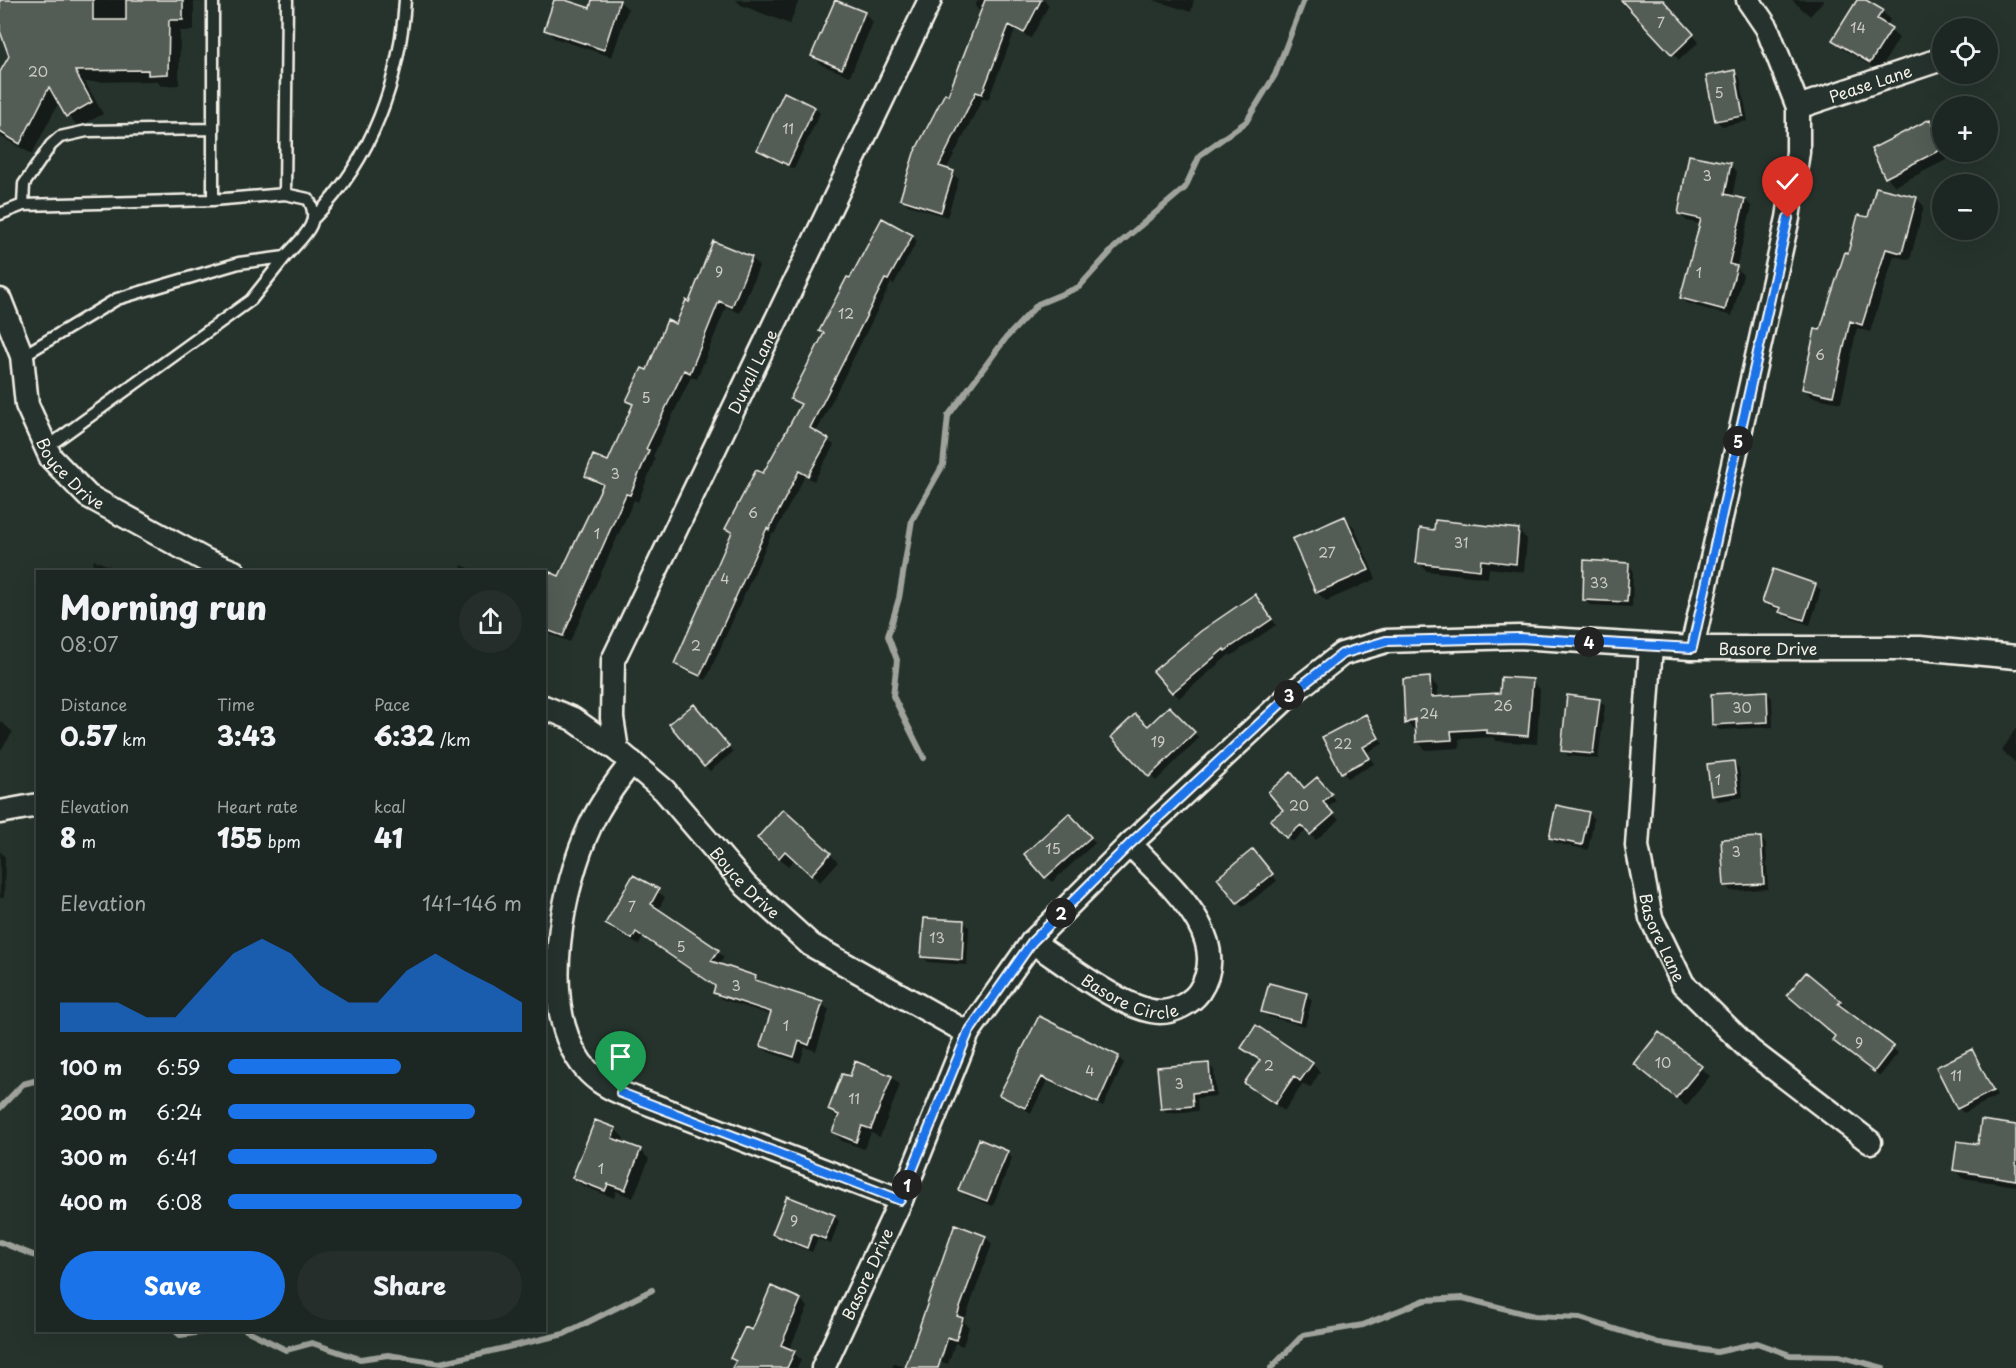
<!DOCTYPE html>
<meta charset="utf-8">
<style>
body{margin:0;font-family:"Playpen Sans",sans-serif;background:#252e2a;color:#f1f3f6;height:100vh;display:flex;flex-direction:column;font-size:22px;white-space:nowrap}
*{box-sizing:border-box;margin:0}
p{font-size:20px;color:#a0a5a5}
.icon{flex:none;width:33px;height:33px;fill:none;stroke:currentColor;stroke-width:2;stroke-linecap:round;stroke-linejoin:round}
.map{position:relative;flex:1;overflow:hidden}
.panel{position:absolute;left:36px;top:570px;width:510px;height:762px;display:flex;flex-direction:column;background:#1c2622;border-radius:0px;box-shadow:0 6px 24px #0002,0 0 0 2px #3a4340}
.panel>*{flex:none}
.buttons{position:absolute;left:1932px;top:18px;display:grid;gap:12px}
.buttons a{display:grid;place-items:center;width:66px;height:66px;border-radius:50%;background:#1c2622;box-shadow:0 6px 24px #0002,0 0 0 2px #3a4340;font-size:30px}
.pin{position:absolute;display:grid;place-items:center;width:51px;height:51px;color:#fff;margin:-62px -26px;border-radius:50% 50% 50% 0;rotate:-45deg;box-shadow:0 0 6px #0007}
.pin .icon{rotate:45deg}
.km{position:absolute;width:30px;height:30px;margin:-15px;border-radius:50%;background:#222;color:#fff;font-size:16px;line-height:30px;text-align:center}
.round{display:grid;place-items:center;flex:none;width:63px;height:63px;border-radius:32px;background:#252e2a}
.summary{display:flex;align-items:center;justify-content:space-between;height:102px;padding:0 24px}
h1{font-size:33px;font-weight:800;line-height:45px}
.metrics{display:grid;grid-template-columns:repeat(3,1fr);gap:9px;height:102px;padding:6px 24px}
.metrics div{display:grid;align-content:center}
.metrics b{font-size:26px;font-weight:800}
.metrics small{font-size:16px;font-weight:400}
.metrics p{font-size:16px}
.chart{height:168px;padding:12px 24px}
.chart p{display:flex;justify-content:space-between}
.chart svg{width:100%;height:108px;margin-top:6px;fill:#1a73e8;opacity:.7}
.primary-button{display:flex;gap:12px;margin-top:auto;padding:12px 24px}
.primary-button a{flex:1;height:69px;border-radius:36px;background:#1a73e8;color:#fff;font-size:24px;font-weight:800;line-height:69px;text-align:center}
.primary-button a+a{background:#252e2a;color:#f1f3f6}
ul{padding:0 24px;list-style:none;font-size:20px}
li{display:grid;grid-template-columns:96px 72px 1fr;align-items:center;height:45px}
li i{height:15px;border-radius:8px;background:#1a73e8}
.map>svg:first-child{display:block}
.shadow{fill:#0007;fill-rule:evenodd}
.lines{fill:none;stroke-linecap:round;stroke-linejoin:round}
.stream{stroke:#9fa39b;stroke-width:6}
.building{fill:#525c55;stroke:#f4f1e8;stroke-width:1.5}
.service-casing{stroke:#f4f1e8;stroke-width:15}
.minor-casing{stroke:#f4f1e8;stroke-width:27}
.service{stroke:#26332d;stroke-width:10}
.minor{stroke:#26332d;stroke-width:22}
.route-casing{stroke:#fff;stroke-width:12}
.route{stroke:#1a73e8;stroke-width:8}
.labels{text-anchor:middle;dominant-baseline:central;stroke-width:6;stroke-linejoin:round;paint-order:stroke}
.number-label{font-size:14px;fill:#ccccc3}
.street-label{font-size:16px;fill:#f4f1e8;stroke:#26332d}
</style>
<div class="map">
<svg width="2016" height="1368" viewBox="0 0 2016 1368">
<rect width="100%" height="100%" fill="#26332d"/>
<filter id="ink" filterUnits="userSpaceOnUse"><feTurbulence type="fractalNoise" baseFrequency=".0167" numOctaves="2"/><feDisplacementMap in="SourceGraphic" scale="12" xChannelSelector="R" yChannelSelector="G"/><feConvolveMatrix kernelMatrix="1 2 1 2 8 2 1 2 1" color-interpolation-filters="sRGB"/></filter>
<g filter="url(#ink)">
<path class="shadow" d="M 0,0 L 205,0 L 205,2 L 194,2 L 194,31 L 180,31 L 179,85 L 161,86 L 157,81 L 85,82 L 103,114 L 79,127 L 68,116 L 59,102 L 32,154 L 0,136 L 0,75 L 11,56 L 6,47 L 9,45 L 0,28 Z
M 556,0 L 591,10 L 594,0 L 618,0 L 628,9 L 612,57 L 554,38 L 546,29 Z
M 736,0 L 799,0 L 790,24 L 741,5 Z
M 978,0 L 1044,0 L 1049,5 L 1031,38 L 1015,30 L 988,100 L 983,98 L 946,170 L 959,179 L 947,217 L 908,205 L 901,198 L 949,97 L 981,13 L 975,6 Z
M 1153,0 L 1194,0 L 1191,12 Z
M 1619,0 L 1660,0 L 1699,42 L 1679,60 L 1630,8 L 1628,10 Z
M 1792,0 L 1824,0 L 1810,16 Z
M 1859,0 L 1882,11 L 1890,20 L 1886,27 L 1899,38 L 1879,71 L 1843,49 L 1834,40 Z
M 864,13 L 873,22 L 850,76 L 822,65 L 813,56 Z
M 1734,72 L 1740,78 L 1748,121 L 1722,126 L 1716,120 Z
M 815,108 L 820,113 L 794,169 L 764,155 L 759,150 Z
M 1930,121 L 1942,137 L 1942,152 L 1950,152 L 1952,157 L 1895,186 L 1887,177 Z
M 1730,165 L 1737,172 L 1732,197 L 1745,200 L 1752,207 L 1736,268 L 1743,275 L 1732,316 L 1688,304 L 1681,297 L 1701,224 L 1687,221 L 1680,214 Z
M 1916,198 L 1924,206 L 1910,260 L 1894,256 L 1870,332 L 1857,328 L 1841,403 L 1812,397 L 1804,389 L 1849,255 L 1869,219 Z
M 912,236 L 917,241 L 894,284 L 891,283 L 816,433 L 834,445 L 814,481 L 805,476 L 774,534 L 772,533 L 706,680 L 681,669 L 676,664 L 733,534 L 727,529 L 763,475 L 802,406 L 792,398 L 825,334 L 821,330 L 850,280 Z
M 751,258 L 759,266 L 740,313 L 726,307 L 697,379 L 691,377 L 653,456 L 655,459 L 638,502 L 634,500 L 570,642 L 549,634 L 544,629 L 560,578 L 603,487 L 586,476 L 608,463 L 634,406 L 628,401 L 690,304 Z
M 1345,518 L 1354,527 L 1376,579 L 1326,601 L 1317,592 Z
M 1518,530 L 1527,539 L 1524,572 L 1489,568 L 1488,578 L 1427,571 L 1418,562 L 1435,531 Z
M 94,560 L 124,572 L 89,572 Z
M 1628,564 L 1633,570 L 1632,607 L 1590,605 L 1584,599 Z
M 462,565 L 477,572 L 460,572 Z
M 1815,585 L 1821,590 L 1810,625 L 1786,617 L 1781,610 L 1770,607 L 1764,601 Z
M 1260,601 L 1276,625 L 1231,656 L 1230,654 L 1179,698 L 1155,671 Z
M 1429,679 L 1438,687 L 1438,698 L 1501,694 L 1532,681 L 1540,689 L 1537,744 L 1496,741 L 1493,737 L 1459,739 L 1460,748 L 1426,750 L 1417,741 L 1417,731 L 1407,724 L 1404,680 Z
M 1766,692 L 1772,698 L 1773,727 L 1719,730 L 1714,724 Z
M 1600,700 L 1605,706 L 1598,759 L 1568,756 L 1563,750 Z
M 1169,708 L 1199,738 L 1156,781 L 1113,738 L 1148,729 Z
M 700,711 L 733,752 L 710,771 L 705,766 Z
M 1366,716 L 1383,744 L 1368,752 L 1374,764 L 1348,778 L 1342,772 Z
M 0,721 L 13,732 L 0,751 Z
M 2016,728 L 2016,763 L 2002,751 Z
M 1733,762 L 1739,768 L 1743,797 L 1718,801 L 1713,795 Z
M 1322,784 L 1336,800 L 1328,808 L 1339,820 L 1316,840 L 1307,830 L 1292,842 L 1287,837 L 1285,810 L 1305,789 Z
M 1589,813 L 1594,819 L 1588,850 L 1556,843 L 1551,838 Z
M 1075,821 L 1095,843 L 1052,882 L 1026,854 Z
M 1761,839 L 1766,844 L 1768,889 L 1731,891 L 1725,885 Z
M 767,846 L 830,854 L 838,862 L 820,882 L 795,859 L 788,866 Z
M 0,851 L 5,857 L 4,898 L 0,898 Z
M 1258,857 L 1277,881 L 1243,907 L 1238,902 Z
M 633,877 L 665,897 L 658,910 L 724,957 L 719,965 L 755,977 L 762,983 L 822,1004 L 829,1010 L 816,1051 L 805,1047 L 800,1063 L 768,1052 L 761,1045 L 771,1015 L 721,999 L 715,992 L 716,987 L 643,937 L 639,945 L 614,931 L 607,924 Z
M 964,922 L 969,927 L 967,965 L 928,962 L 923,957 Z
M 1307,995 L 1312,1000 L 1305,1026 L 1269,1017 L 1263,1011 Z
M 1794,1000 L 1840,1002 L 1845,1008 L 1843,1010 L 1898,1053 L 1880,1076 L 1839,1045 L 1837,1036 Z
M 1040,1018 L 1118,1057 L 1124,1063 L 1103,1107 L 1047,1081 L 1031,1113 L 1001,1094 Z
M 1659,1034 L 1710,1076 L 1686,1106 L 1636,1064 Z
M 1243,1047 L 1312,1064 L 1320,1072 L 1310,1088 L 1303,1084 L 1284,1111 L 1246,1083 L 1261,1062 Z
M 1971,1051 L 1997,1096 L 1964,1113 L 1958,1108 Z
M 1208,1065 L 1214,1070 L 1216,1096 L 1197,1098 L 1198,1111 L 1167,1113 L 1162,1108 Z
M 892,1077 L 900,1085 L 880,1137 L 871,1133 L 864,1149 L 842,1141 L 833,1132 L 838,1119 L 829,1110 L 850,1078 Z
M 596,1122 L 615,1129 L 624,1138 L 622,1143 L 640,1150 L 649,1159 L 633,1198 L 616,1191 L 614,1198 L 583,1186 L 574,1178 ZM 613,1132 L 616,1132 L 611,1146 L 608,1144 Z
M 2016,1127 L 2016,1186 L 1963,1178 L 1955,1169 L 1979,1146 Z
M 1007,1152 L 1012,1158 L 993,1206 L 965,1195 L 960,1189 Z
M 834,1216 L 839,1221 L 831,1244 L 818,1239 L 812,1252 L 779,1239 L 774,1234 Z
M 985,1237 L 992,1244 L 964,1322 L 969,1327 L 963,1346 L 955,1343 L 948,1364 L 939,1361 L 936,1368 L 907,1368 Z
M 772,1288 L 801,1300 L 808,1307 L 789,1350 L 794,1353 L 785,1368 L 734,1368 L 736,1362 L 732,1357 L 752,1332 Z
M 795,1354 L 801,1360 L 797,1368 L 788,1368 Z
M 894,1363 L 906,1368 L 892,1368 Z"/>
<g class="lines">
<path class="stream" d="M 924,758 L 893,696 L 897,660 L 888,636 L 899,598 L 912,520 L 943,465 L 948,416 L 1006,338 L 1038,304 L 1079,287 L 1115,247 L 1185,188 L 1200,155 L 1246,122 L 1275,75 L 1304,0
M 0,1108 L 23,1084 L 38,1080
M 0,1242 L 38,1257
M 174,1330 L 180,1335 L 218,1330
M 246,1330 L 286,1350 L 312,1343 L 360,1359 L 388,1355 L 440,1363 L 564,1334 L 652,1290
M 1271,1368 L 1303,1335 L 1363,1325 L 1425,1300 L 1463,1298 L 1534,1316 L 1580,1318 L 1659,1343 L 1717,1352 L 1757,1343 L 1790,1355 L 1839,1356 L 1883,1368"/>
</g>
<path class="building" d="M 0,0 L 93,0 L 93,20 L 126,20 L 126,0 L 183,0 L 183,20 L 169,20 L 168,74 L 148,75 L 148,70 L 75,71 L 92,102 L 66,117 L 49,87 L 20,144 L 0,132 L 0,72 L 9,56 L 0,31 Z
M 554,0 L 565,0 L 590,8 L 592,0 L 620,0 L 604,50 L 544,30 Z
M 835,0 L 865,12 L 842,69 L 811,56 Z
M 985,0 L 1041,0 L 1024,33 L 1009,25 L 982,94 L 976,92 L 939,166 L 954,171 L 941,212 L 900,199 L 914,153 L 945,93 L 948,95 Z
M 1621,0 L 1663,0 L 1694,34 L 1672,55 Z
M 1857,0 L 1866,0 L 1883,10 L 1877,19 L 1892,28 L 1870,63 L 1832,40 Z
M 1735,70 L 1743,116 L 1715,121 L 1706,76 Z
M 784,92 L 815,107 L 788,165 L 757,150 Z
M 1930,119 L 1942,143 L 1942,149 L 1885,178 L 1871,149 Z
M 1689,155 L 1731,163 L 1725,194 L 1745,199 L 1729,264 L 1737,266 L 1725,310 L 1680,298 L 1701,219 L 1678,214 Z
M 1876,187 L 1917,197 L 1902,253 L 1886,249 L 1862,325 L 1850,321 L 1833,396 L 1802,389 L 1815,329 L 1820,330 L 1845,252 L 1848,253 L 1858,215 L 1868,217 Z
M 882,218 L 913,235 L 888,280 L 885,279 L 810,428 L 829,439 L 808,476 L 799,471 L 769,530 L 767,528 L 700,676 L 674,664 L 732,532 L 725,529 L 756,470 L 763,473 L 801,404 L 790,399 L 824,333 L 819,331 L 847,277 L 850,278 Z
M 713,241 L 752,257 L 732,307 L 719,301 L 690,373 L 684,370 L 646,449 L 649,450 L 630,495 L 626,494 L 563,636 L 544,629 L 544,585 L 550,572 L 559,576 L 603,484 L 585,476 L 593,455 L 608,461 L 633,404 L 626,401 L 642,368 L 647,370 L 667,320 L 676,324 L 686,300 L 689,302 Z
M 1345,516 L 1369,570 L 1316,593 L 1292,539 Z
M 1435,520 L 1519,529 L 1516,564 L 1481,560 L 1480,570 L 1416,563 L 1420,528 L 1434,530 Z
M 1584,560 L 1629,563 L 1627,602 L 1583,600 Z
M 1773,569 L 1816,584 L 1804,620 L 1779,612 L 1781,608 L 1762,602 Z
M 1255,594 L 1272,619 L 1225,651 L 1224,649 L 1172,693 L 1153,671 L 1201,631 Z
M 1430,677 L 1431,697 L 1500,693 L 1501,677 L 1533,679 L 1528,736 L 1486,733 L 1486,729 L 1451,731 L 1452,740 L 1416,742 L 1415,719 L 1405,724 L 1403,679 Z
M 1767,691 L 1768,722 L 1712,725 L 1711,694 Z
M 1567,695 L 1600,699 L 1593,754 L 1561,751 Z
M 694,704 L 729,746 L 704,767 L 669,724 Z
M 1169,706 L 1195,732 L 1149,777 L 1111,737 L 1135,714 L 1148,726 Z
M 1366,714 L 1379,738 L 1363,747 L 1370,758 L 1341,773 L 1322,737 Z
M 1734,761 L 1738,792 L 1711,796 L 1707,764 Z
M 1291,772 L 1304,788 L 1317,777 L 1332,794 L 1323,802 L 1334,814 L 1310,835 L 1301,825 L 1286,838 L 1270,820 L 1283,810 L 1268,792 Z
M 1556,805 L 1589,812 L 1582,845 L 1549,838 Z
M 783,809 L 831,853 L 811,875 L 785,851 L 779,858 L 757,838 Z
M 1069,813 L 1091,837 L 1045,878 L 1024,854 Z
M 1761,837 L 1764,884 L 1724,886 L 1721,839 Z
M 1253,849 L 1273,874 L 1237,903 L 1217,878 Z
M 633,875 L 659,889 L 651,904 L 719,950 L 711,961 L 756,976 L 755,980 L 823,1002 L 809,1045 L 799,1041 L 794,1057 L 760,1046 L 771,1012 L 713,993 L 715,986 L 636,932 L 632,939 L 605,924 Z
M 924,918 L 964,920 L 962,960 L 921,957 Z
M 1806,972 L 1841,1001 L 1838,1004 L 1894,1046 L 1874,1072 L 1832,1040 L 1835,1036 L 1787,995 Z
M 1269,983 L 1307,993 L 1300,1022 L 1261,1012 Z
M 1039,1016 L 1119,1056 L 1098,1103 L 1042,1077 L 1025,1108 L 999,1095 Z
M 1256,1025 L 1313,1063 L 1300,1081 L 1294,1076 L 1275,1104 L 1244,1083 L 1260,1060 L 1241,1048 Z
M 1659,1032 L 1702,1066 L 1676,1098 L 1634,1064 Z
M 1972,1049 L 1993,1091 L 1957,1109 L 1936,1067 Z
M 855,1061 L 892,1076 L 871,1129 L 862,1126 L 856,1142 L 832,1132 L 839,1115 L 828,1110 L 842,1074 L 850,1076 Z
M 1209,1063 L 1211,1091 L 1192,1093 L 1193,1106 L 1161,1109 L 1157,1067 Z
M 595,1120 L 616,1128 L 612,1138 L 641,1149 L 625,1190 L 608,1184 L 605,1191 L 572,1178 Z
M 1981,1120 L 2016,1125 L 2016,1180 L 1953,1170 L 1957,1141 L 1978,1144 Z
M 979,1139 L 1008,1151 L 987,1201 L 958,1190 Z
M 787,1196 L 835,1215 L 825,1239 L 812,1234 L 807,1248 L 772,1234 Z
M 955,1224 L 986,1236 L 957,1316 L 963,1318 L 956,1340 L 948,1337 L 938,1368 L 905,1368 Z
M 771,1286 L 801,1299 L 781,1345 L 795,1351 L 787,1368 L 732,1368 L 736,1361 L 730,1358 L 745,1327 L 752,1330 Z"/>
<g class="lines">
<g class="service-casing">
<path id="service" d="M 213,129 L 213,0
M 285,194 L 308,199 C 324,223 300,239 285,257
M 23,205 L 24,184 L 51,145 L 60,137 L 87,131 L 213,129 L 213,200
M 0,214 L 23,205 L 213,200 L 285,194 L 287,0
M 315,217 C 372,159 400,80 405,0
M 22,356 L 117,299 L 239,263 L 285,257 L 251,300 L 46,448"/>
</g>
<g class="minor-casing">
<g id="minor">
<path id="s1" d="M 1798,107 L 1942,59"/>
<path id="s2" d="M 0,300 L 22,356 L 27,405 L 51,458 L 88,496 L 207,561 L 234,572"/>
<path id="s3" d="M 1651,646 L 1637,846 L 1651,918 L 1683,984 L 1751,1051 L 1870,1142"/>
<path d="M 1692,648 L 1788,218 L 1798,152 L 1798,107 L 1767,28 L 1748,0"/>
<path id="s4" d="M 544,707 L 573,719 L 617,750 L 664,790 L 746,886 L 811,945 L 968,1033"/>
<path id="s5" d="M 617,750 L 612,718 L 613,660 L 930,0"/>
<path d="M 632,762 C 616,782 602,801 591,824 C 562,886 538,1003 581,1063 C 592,1078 605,1086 621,1093 L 901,1200"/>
<path d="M 0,812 L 38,805"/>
<path id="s6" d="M 1032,942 C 1063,962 1124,1011 1160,1012 C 1174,1012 1191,1003 1199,992 C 1236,936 1164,881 1130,844"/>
<path id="s7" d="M 823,1368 L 901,1200 L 968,1033 L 1032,942 L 1130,844 L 1291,694 L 1342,654 L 1386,641 L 1519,637 L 1692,648 L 1920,648 L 2016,657"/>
</g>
</g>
<use href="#service" class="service"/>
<use href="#minor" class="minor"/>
</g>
</g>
<g class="lines" filter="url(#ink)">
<g class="route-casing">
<path id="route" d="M 621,1093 L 900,1200 L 968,1033 L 1032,942 L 1130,844 L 1291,694 L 1342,654 L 1386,641 L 1519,638 L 1692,648 L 1788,218"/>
</g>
<use href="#route" class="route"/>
</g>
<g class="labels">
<g class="number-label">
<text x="1661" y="22">7</text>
<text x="1858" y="27">14</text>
<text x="38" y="71">20</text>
<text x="1719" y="92">5</text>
<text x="788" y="128">11</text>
<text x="1707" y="175">3</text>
<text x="719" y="271">9</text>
<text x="1699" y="272">1</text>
<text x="846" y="313">12</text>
<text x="1820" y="354">6</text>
<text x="646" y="397">5</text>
<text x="615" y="473">3</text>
<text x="753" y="512">6</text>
<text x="597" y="533">1</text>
<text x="1461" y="542">31</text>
<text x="1327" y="552">27</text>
<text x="725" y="578">4</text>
<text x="1599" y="582">33</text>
<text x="696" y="645">2</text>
<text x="1503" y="705">26</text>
<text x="1742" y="707">30</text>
<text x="1429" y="713">24</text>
<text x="1158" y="741">19</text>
<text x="1343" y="743">22</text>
<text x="1718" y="779">1</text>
<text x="1299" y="805">20</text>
<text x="1053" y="848">15</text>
<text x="1736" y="851">3</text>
<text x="632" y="906">7</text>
<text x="937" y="937">13</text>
<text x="681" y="946">5</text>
<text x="736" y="985">3</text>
<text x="786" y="1025">1</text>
<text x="1859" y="1042">9</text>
<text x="1663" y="1062">10</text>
<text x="1269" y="1065">2</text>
<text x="1090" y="1070">4</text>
<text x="1956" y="1075">11</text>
<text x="1179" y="1083">3</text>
<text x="854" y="1098">11</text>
<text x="601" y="1168">1</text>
<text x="794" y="1220">9</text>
</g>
<g class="street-label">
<text stroke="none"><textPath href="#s1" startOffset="76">Pease Lane</textPath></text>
<text stroke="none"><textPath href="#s5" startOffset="411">Duvall Lane</textPath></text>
<text stroke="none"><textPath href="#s2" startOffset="192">Boyce Drive</textPath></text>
<text stroke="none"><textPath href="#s7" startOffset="1328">Basore Drive</textPath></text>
<text stroke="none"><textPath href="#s4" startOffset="270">Boyce Drive</textPath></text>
<text stroke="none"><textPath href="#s3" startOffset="296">Basore Lane</textPath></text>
<text stroke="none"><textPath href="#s6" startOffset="114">Basore Circle</textPath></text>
<text stroke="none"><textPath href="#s7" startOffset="104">Basore Drive</textPath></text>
</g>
</g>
</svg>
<div class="buttons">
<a><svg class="icon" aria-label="locate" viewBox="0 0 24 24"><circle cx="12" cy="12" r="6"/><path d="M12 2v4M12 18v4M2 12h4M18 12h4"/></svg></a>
<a>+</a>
<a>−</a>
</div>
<div class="pin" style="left:621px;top:1093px;background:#1e9e55"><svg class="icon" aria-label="arrive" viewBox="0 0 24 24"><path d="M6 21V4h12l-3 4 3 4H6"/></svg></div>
<div class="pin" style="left:1788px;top:218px;background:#d93025"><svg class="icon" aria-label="check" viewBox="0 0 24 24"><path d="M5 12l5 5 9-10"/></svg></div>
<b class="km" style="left:907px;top:1185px">1</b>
<b class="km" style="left:1061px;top:913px">2</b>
<b class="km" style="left:1289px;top:695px">3</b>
<b class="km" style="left:1589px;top:642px">4</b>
<b class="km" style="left:1738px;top:441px">5</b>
<section class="panel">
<div class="summary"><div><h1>Morning run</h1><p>08:07</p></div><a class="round"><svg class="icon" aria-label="share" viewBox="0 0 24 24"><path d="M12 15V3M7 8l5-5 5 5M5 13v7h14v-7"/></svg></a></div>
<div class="metrics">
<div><p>Distance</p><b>0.57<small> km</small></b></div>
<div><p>Time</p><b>3:43</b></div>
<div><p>Pace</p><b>6:32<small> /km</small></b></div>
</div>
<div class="metrics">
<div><p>Elevation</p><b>8<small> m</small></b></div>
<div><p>Heart rate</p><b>155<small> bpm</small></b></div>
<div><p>kcal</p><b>41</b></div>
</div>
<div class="chart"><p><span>Elevation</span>141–146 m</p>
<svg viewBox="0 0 160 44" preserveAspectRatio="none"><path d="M0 44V32L10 32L20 32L30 38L40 38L50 25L60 12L70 6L80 12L90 25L100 32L110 32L120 19L130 12L140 19L150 25L160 32V44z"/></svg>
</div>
<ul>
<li><b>100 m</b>6:59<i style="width:59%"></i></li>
<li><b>200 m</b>6:24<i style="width:84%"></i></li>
<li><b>300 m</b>6:41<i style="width:71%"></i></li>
<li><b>400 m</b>6:08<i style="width:100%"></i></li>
</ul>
<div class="primary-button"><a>Save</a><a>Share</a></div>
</section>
</div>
